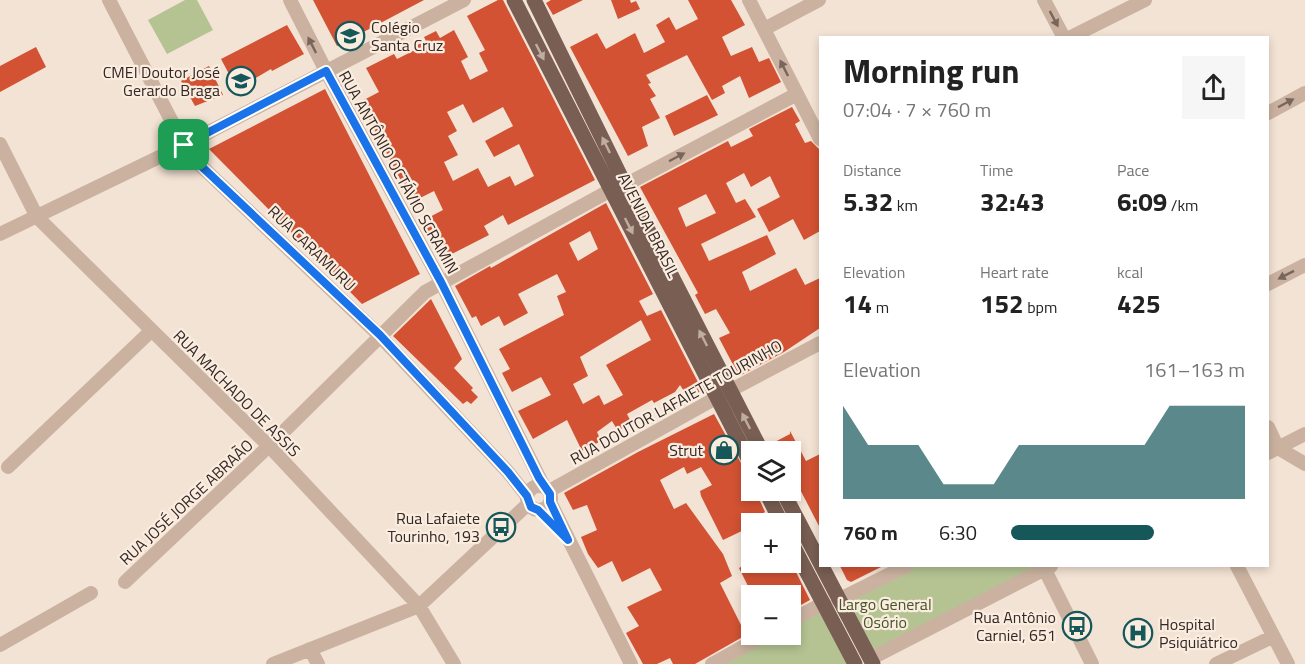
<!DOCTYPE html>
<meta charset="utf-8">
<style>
body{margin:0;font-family:"Titillium Web",sans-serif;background:#f6f6f6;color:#222;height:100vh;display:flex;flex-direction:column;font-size:22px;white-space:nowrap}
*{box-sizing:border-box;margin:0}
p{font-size:20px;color:#767676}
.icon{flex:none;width:33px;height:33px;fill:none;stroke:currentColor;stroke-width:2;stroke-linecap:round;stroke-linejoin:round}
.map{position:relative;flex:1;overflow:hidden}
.details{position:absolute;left:819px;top:36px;width:450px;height:531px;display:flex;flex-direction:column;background:#fff;border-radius:0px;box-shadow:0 3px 9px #0003}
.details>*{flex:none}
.controls{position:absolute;left:741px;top:441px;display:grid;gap:12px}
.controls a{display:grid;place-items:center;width:60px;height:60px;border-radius:0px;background:#fff;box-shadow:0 3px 9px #0003;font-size:30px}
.pin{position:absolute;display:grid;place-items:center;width:51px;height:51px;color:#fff;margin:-26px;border-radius:12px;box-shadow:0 3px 9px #0006}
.round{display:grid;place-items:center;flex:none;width:63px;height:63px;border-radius:0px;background:#f6f6f6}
.head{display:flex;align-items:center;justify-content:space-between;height:102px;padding:0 24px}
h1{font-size:33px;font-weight:700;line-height:45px}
.metrics{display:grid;grid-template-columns:repeat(3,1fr);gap:9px;height:102px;padding:6px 24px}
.metrics div{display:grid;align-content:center}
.metrics b{font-size:26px;font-weight:700}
.metrics small{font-size:16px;font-weight:400}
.metrics p{font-size:16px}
.chart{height:168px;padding:12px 24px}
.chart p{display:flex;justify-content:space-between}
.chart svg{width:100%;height:108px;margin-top:6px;fill:#165759;opacity:.7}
ul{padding:0 24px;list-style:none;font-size:20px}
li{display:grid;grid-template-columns:96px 72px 1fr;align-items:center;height:45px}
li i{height:15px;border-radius:8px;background:#165759}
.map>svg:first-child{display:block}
.green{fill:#b5c393}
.building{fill:#d25233;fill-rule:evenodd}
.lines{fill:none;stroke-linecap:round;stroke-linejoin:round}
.minor{stroke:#cbb2a0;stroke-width:14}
.major{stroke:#785e53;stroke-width:15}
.oneway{fill:#78665c}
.oneway2{fill:#c0ada1}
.route-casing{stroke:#fff;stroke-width:12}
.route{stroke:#1a73e8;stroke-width:8}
.labels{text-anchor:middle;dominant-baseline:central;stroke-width:4.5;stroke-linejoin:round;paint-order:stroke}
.poi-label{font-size:16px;fill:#342824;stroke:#faede0;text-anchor:end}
.street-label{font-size:16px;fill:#342824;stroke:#faede0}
.park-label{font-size:16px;fill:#455525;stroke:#faede0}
</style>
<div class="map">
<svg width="1305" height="664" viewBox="0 0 1305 664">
<rect width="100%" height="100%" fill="#f3e3d4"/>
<path class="green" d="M 185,0 L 197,0 L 213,30 L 167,54 L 148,20 Z
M 906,566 L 1043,566 L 870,659 L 838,600 Z
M 824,603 L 855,664 L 712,664 L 766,635 L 790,634 L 791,621 Z"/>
<path class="building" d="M 313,0 L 424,0 L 337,46 Z
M 498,0 L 503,0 L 595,180 L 508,225 L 503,215 L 484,226 L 489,235 L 442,259 L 422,221 L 443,210 L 434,191 L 412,202 L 360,102 L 379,92 L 366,68 L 394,54 L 397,59 L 417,49 L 415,46 L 426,41 L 424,37 L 436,31 L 440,38 L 454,30 L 468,57 L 461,61 L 470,80 L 488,71 L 479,53 L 485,50 L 467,16 ZM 463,104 L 473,123 L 503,107 L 513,126 L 485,141 L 494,157 L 519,144 L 534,176 L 515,186 L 510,176 L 488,187 L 478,168 L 453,181 L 444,162 L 458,155 L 448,136 L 457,131 L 447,112 Z
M 551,0 L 583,0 L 553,15 L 546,3 Z
M 611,0 L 630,0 L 631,3 L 636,1 L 640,9 L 618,19 Z
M 688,0 L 731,0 L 745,25 L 722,37 L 731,56 L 752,47 L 759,62 L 769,58 L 781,82 L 749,98 L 740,76 L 722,86 L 725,93 L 712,100 L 687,55 L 646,75 L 651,83 L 648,84 L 656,96 L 650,99 L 660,118 L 642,127 L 648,146 L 628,156 L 570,47 L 597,33 L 606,49 L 635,33 L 644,53 L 665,42 L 656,25 L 669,17 L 676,30 L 698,19 Z
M 287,25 L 304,54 L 272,71 L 271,69 L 237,89 L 221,59 Z
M 36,47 L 46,67 L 0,92 L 0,66 Z
M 209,66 L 223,95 L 195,106 L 181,81 Z
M 325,89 L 420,274 L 362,304 L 209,149 Z
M 707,95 L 718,115 L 674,136 L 665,116 Z
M 792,107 L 800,121 L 795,124 L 805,143 L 811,141 L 820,150 L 820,231 L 804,240 L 793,219 L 769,232 L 757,209 L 780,197 L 770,176 L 751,187 L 744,173 L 726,183 L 736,203 L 745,199 L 756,217 L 701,244 L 709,261 L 767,235 L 776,254 L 742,272 L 750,291 L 796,268 L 805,285 L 820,278 L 820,328 L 784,352 L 739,376 L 719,338 L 730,333 L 716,309 L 705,314 L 695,295 L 698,293 L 640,187 L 728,141 L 731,147 L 753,136 L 749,129 ZM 706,194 L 716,213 L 686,227 L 678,208 Z
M 606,203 L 653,294 L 639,301 L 647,316 L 661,310 L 702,390 L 689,399 L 680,385 L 675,392 L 654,403 L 652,400 L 627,414 L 631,422 L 618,431 L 612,421 L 597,432 L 601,441 L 582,451 L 567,420 L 533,439 L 518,411 L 551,395 L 541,377 L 512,392 L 502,373 L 510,369 L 499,349 L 564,315 L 557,296 L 566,292 L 557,274 L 518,294 L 528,313 L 504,326 L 499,316 L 481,326 L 476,316 L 472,318 L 455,286 L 490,266 L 491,268 ZM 590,231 L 598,249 L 578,261 L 569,243 ZM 641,320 L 651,340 L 606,365 L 623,395 L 604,405 L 599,395 L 583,404 L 573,384 L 588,376 L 580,357 Z
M 431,299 L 462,359 L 454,368 L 473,388 L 471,390 L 478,397 L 471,404 L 467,401 L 463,404 L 393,336 Z
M 714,414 L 752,483 L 752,490 L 755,490 L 765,512 L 743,524 L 746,529 L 723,540 L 701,496 L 700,491 L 712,485 L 701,467 L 687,474 L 684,467 L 660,480 L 674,509 L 686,503 L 723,554 L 732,576 L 720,583 L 746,635 L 695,664 L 673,664 L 670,658 L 657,664 L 643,664 L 626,633 L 639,626 L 627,607 L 662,590 L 650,568 L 622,582 L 612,561 L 598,568 L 588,554 L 581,537 L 597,530 L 587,505 L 573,510 L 564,493 L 638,452 Z
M 790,431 L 806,461 L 820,454 L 820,528 L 790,470 L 790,452 L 772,452 L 769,445 L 790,434 Z
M 749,562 L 791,562 L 810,600 L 790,611 L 790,596 L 753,596 L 739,568 Z
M 840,566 L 883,566 L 851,582 L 847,580 Z"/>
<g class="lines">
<path class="minor" d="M 109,0 L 184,145 L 199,164 L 379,335 L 508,472 L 527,496
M 290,0 L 326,71 L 441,282 L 544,487
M 749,0 L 820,139
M 1044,0 L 1064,38
M 764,29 L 819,0
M 1069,38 L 1145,0
M 1268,113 L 1305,93
M 0,144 L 37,217 L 269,446 L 419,606 L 454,664
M 625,185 L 797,94
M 0,234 L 184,145 L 464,0
M 1268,284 L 1305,265
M 1268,427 L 1278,448 L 1305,464
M 1268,453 L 1305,434
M 8,467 L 151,331
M527 498a12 12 0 1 1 24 0a12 12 0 1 1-24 0Z
M 549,491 L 716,398 L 820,343
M 550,502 L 631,664
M 1043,566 L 1092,664
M 1237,566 L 1288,664
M 125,582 L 269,446 L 425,292 L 611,190
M 838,600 L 906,566
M 790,621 L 824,603
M 0,645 L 91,593
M 310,649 L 318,664
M 870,659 L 1051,566
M 273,664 L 419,606 L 528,504
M 712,664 L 766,634
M 1216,664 L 1272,637"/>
<path class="major" d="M 514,0 L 752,466
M 534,0 L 625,185 L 762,452
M 765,490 L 782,524
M 782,490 L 873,664
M 790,540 L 855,664"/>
</g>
<defs><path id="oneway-solid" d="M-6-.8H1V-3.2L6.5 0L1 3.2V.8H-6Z" transform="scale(1.5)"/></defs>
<g class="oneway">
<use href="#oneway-solid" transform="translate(1054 19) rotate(62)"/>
<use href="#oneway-solid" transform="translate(312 45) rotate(-117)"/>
<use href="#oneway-solid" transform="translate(784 68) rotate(-117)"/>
<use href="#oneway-solid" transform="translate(1286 103) rotate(-28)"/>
<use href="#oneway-solid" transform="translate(677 157) rotate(-28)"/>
<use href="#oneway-solid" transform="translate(1286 275) rotate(153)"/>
</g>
<g class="oneway2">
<use href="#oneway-solid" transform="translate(540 52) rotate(63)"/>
<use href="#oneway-solid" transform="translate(606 145) rotate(-116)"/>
<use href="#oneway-solid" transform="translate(629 226) rotate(63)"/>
<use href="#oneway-solid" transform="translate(703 338) rotate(-117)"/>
<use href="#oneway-solid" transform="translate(746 421) rotate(-117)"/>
</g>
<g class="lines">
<g class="route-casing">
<path id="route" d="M 326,71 L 441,282 L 539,478 L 550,494 L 550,502 L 568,540 L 538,510 L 531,507 L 527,496 L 508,472 L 380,335 L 199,164 L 184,145 Z"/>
</g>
<use href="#route" class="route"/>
</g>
<defs>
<g id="school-ring" transform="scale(1.5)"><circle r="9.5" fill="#faede0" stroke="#165759" stroke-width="1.5"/><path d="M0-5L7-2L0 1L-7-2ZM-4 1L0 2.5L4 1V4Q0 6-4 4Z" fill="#165759"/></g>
<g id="shop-ring" transform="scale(1.5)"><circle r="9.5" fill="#faede0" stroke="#165759" stroke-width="1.5"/><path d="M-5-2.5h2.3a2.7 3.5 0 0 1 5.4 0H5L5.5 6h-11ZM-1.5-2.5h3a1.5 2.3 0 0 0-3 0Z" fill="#165759"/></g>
<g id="bus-ring" transform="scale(1.5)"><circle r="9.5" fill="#faede0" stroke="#165759" stroke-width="1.5"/><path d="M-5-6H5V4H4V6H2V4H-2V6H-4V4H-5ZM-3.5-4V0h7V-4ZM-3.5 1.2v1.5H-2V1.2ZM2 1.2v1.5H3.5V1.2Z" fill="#165759"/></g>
<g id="hospital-ring" transform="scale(1.5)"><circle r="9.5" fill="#faede0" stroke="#165759" stroke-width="1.5"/><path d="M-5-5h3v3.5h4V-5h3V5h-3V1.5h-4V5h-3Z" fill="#165759"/></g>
</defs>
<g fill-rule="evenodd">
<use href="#school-ring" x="350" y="36"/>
<use href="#school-ring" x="241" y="81"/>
<use href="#shop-ring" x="724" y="450"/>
<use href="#bus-ring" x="501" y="527"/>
<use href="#bus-ring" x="1077" y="626"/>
<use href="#hospital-ring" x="1138" y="633"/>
</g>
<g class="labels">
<g class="poi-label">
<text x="371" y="27" text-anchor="start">Colégio<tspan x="371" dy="18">Santa Cruz</tspan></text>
<text x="220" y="72">CMEI Doutor José<tspan x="220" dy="18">Gerardo Braga</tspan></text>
<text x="703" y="450">Strut</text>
<text x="480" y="518">Rua Lafaiete<tspan x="480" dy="18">Tourinho, 193</tspan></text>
<text x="1056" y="617">Rua Antônio<tspan x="1056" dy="18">Carniel, 651</tspan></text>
<text x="1159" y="624" text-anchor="start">Hospital<tspan x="1159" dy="18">Psiquiátrico</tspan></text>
</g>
<g class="street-label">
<text transform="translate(399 172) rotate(61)">RUA ANTÔNIO OCTÁVIO SCRAMIN</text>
<text transform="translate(649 225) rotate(63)">AVENIDA BRASIL</text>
<text transform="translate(312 248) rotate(44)">RUA CARAMURU</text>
<text transform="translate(237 393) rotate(45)">RUA MACHADO DE ASSIS</text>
<text transform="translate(676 402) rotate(-29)">RUA DOUTOR LAFAIETE TOURINHO</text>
<text transform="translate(186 502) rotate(-43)">RUA JOSÉ JORGE ABRAÃO</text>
</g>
<g class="park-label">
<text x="885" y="604">Largo General<tspan x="885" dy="18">Osório</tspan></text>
</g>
</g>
</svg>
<div class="controls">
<a><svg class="icon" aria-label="layers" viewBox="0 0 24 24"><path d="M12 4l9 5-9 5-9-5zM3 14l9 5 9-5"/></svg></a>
<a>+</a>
<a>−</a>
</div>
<div class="pin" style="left:184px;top:145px;background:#1e9e55"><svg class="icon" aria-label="arrive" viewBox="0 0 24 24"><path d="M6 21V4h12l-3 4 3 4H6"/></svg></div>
<section class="details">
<div class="head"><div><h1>Morning run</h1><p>07:04 · 7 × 760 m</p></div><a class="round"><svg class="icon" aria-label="share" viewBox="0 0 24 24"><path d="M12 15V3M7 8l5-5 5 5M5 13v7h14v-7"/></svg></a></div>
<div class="metrics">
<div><p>Distance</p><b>5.32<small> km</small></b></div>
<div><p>Time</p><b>32:43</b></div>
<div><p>Pace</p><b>6:09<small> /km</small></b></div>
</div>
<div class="metrics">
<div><p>Elevation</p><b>14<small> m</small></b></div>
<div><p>Heart rate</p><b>152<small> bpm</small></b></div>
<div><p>kcal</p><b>425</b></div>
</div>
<div class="chart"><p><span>Elevation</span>161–163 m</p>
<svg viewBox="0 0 160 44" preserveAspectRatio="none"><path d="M0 44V6L10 22L20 22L30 22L40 38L50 38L60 38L70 22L80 22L90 22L100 22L110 22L120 22L130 6L140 6L150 6L160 6V44z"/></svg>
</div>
<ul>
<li><b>760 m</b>6:30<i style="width:61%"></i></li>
</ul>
</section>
</div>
